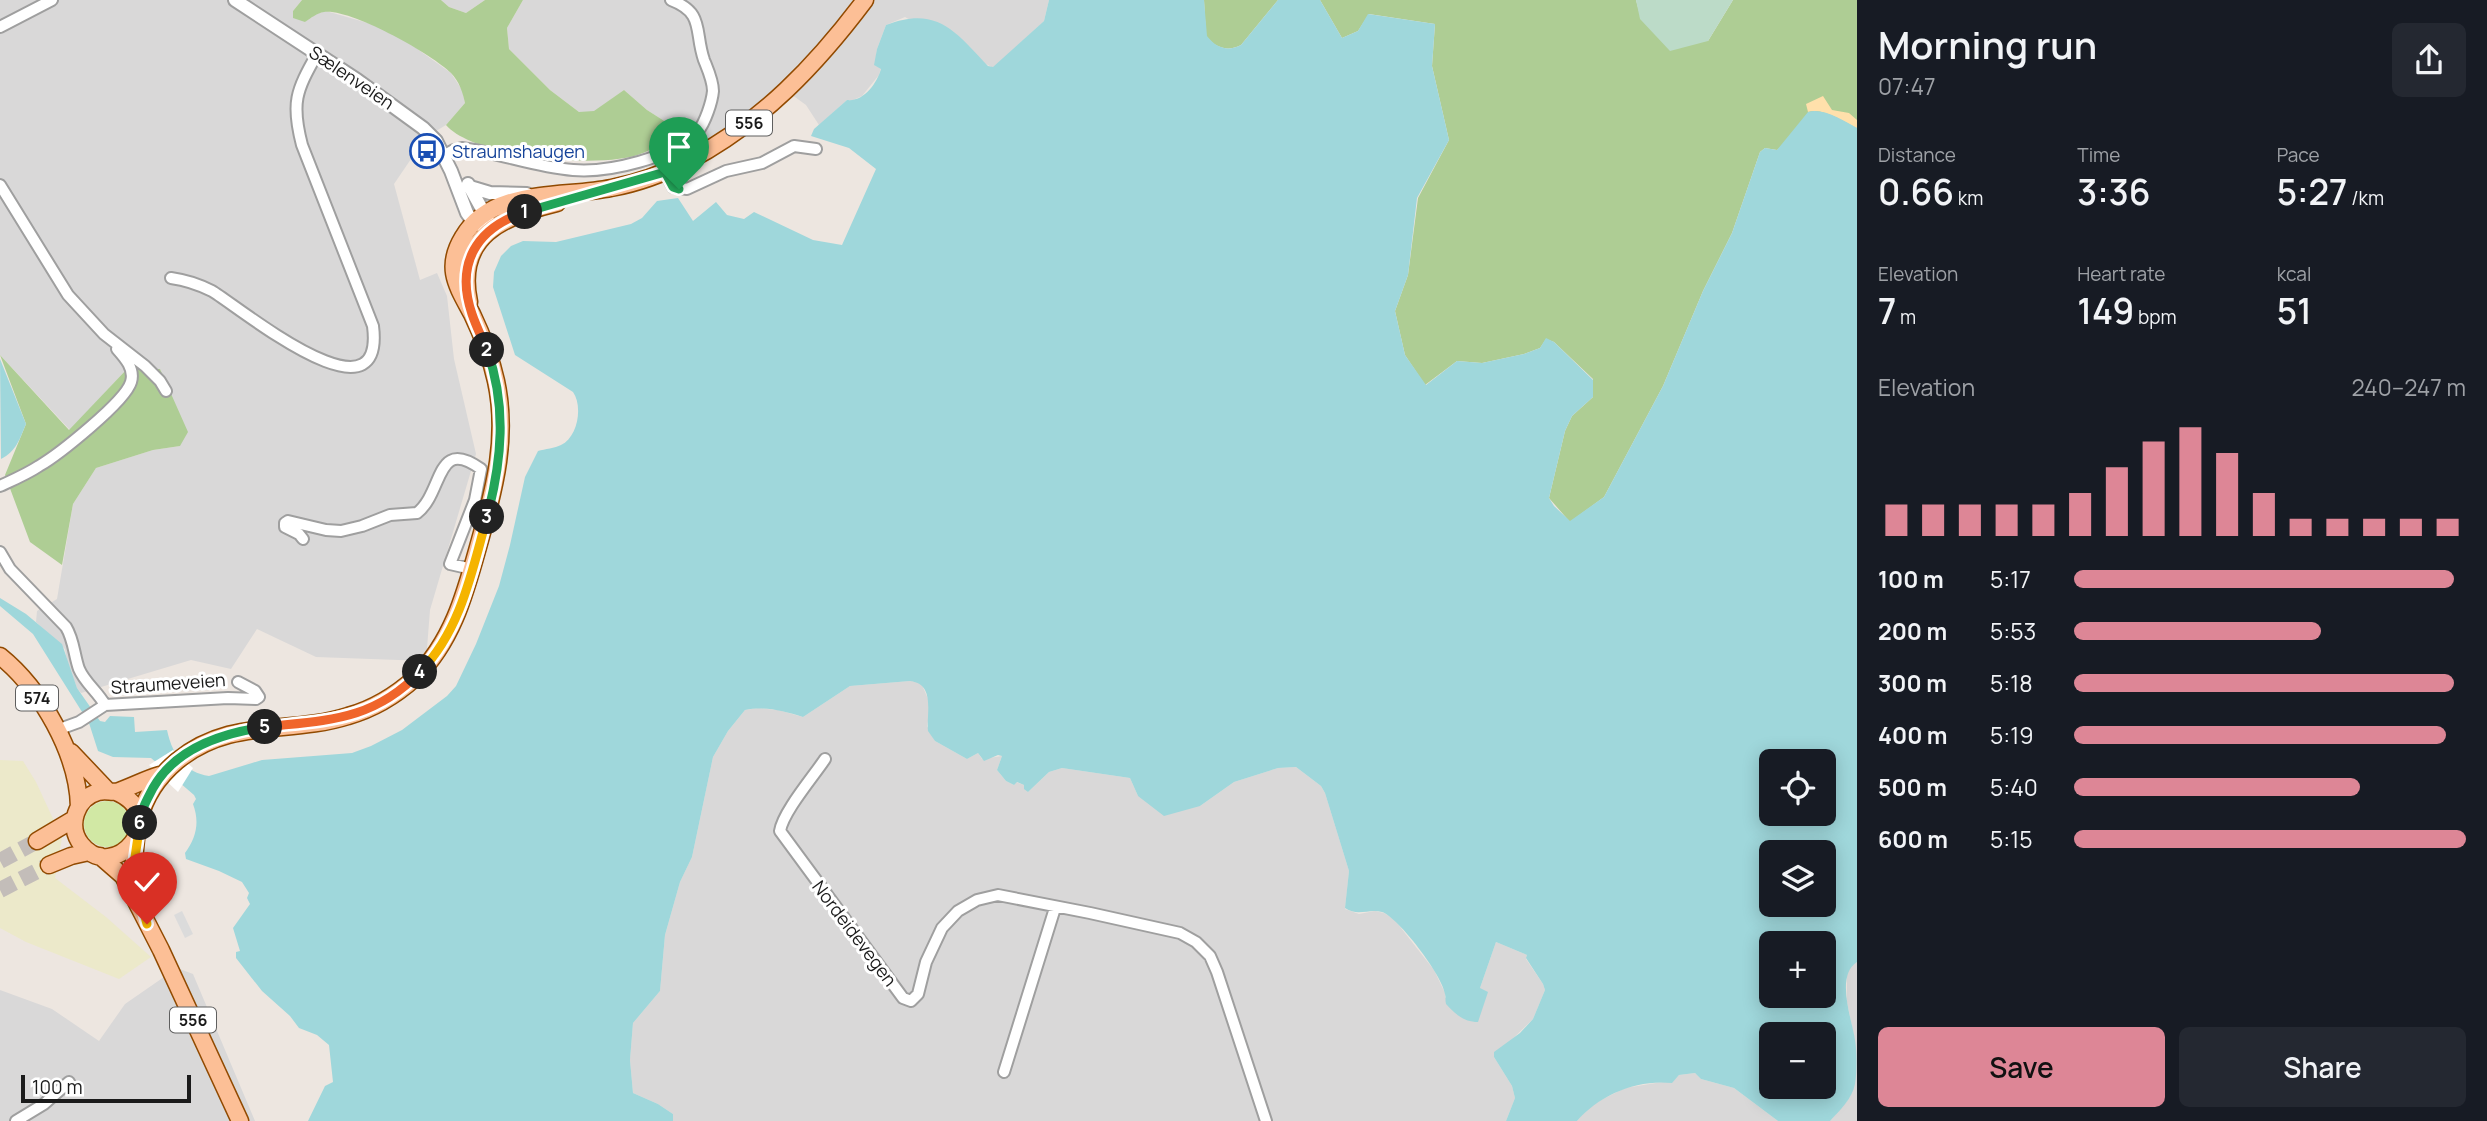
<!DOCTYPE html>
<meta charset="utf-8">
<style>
body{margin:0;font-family:Manrope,sans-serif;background:#242831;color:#f1f3f6;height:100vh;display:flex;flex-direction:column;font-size:26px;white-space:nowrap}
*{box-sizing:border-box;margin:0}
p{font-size:23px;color:#9ea1a6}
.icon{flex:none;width:38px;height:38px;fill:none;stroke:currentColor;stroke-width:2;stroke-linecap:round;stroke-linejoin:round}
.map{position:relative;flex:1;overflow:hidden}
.details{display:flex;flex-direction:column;background:#171b24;width:630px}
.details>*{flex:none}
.buttons{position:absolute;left:1759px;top:749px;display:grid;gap:14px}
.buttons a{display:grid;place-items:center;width:77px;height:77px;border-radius:10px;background:#171b24;box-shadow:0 4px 18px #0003;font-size:35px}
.scale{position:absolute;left:21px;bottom:18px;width:170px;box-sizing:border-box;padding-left:7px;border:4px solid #1b1b1b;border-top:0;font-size:19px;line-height:24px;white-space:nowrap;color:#1b1b1b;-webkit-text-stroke:5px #fff;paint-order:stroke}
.pin{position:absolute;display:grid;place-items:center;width:60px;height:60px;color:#fff;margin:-72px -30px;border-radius:50% 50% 50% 0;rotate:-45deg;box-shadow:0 0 7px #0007}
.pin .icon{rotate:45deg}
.km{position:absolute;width:35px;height:35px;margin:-18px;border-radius:50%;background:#222;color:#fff;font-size:19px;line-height:35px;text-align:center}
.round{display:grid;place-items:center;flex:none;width:74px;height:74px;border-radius:10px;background:#242831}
.head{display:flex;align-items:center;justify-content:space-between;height:119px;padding:0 21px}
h1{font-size:38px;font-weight:600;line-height:52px}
.figures{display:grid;grid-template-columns:repeat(3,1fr);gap:10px;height:119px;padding:7px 21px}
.figures div{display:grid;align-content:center}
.figures b{font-size:35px;font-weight:600}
.figures small{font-size:19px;font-weight:400}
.figures p{font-size:19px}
.chart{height:196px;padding:14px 21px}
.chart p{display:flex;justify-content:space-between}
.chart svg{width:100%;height:126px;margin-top:7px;stroke:#dd8696;stroke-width:6}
.primary-button{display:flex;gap:14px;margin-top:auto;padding:14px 21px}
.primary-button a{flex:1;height:80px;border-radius:10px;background:#dd8696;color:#111;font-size:28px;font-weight:600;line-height:80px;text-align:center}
.primary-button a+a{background:#242831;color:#f1f3f6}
ul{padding:0 21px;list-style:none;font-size:23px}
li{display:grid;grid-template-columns:112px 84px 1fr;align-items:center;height:52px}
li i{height:18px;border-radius:9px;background:#dd8696}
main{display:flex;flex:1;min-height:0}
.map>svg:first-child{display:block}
.residential{fill:#d9d8d8}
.farmland{fill:#ece9ca}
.grass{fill:#d1e8a4}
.forest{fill:#aecd94}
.wetland{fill:#bcdbc8}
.sand{fill:#ffe0ab}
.parking{fill:#dbdbdb}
.water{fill:#9fd7db;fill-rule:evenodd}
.pier{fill:#fff}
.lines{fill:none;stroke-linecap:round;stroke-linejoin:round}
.primary-tunnel{stroke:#c3bdb9;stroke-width:16;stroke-dasharray:16 8;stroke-linecap:butt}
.minor-casing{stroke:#9f9f9f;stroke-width:14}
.tertiary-casing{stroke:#9f9f9f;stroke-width:16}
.primary-casing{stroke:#914a00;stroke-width:19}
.minor{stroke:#fff;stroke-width:10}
.tertiary{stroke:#fff;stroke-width:12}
.primary{stroke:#fcbf96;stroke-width:16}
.split-1-casing{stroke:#fff;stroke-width:14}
.split-2-casing{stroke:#fff;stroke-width:14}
.split-3-casing{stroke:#fff;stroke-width:14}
.split-4-casing{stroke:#fff;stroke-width:14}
.split-5-casing{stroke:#fff;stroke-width:14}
.split-6-casing{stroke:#fff;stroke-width:14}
.split-7-casing{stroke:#fff;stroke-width:14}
.split-1{stroke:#22a559;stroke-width:9}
.split-2{stroke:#f0652b;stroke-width:9}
.split-3{stroke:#22a559;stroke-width:9}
.split-4{stroke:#f5b400;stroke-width:9}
.split-5{stroke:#f0652b;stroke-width:9}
.split-6{stroke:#22a559;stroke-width:9}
.split-7{stroke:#f5b400;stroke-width:9}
.labels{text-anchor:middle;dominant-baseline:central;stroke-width:6;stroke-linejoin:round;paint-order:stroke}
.shield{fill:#fff;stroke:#5f5f5f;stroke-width:2}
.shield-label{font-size:16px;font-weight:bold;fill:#1b1b1b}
.street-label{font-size:18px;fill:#1b1b1b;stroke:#fff}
.transit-label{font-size:18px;fill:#164399;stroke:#fff;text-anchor:start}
</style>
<main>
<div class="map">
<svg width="1857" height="1121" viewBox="0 0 1857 1121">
<rect width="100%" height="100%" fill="#ede6e0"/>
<path class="residential" d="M 0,0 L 302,0 L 293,11 L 305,22 L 316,14 L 326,11 L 375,25 L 409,43 L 451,73 L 462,90 L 465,103 L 446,125 L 426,137 L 394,184 L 420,280 L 437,273 L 447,296 L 454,359 L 476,454 L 430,610 L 426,661 L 316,657 L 257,629 L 231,669 L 191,660 L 81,693 L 77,688 L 67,661 L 65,649 L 36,622 L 37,611 L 57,599 L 73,504 L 96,468 L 153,450 L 180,446 L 160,369 L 127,369 L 70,430 L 0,355 Z
M 441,0 L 485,0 L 466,13 L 449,7 Z
M 523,0 L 1049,0 L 1044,21 L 993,68 L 905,17 L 886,25 L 877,49 L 875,65 L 881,68 L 879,75 L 862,96 L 853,100 L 847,100 L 819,125 L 806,105 L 788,92 L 692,158 L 680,131 L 647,110 L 624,90 L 594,112 L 579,112 L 550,90 L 509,49 L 507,28 Z
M 910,681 L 919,682 L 922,685 L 929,701 L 930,711 L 927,726 L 935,741 L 967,759 L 978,753 L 982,759 L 1002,756 L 997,770 L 1006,781 L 1014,785 L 1016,782 L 1024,785 L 1028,792 L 1049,772 L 1062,768 L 1130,778 L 1138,796 L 1200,806 L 1234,782 L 1278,768 L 1296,767 L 1321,786 L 1325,793 L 1349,871 L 1345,909 L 1359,914 L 1375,911 L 1384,913 L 1394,919 L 1434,970 L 1445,993 L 1445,998 L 1480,988 L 1496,942 L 1527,955 L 1526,959 L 1543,984 L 1545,990 L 1533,1019 L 1494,1057 L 1512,1086 L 1515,1098 L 1506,1121 L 673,1121 L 673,1114 L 658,1104 L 633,1093 L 630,1060 L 633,1023 L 660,991 L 665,935 L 680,882 L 692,857 L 713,757 L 728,731 L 745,710 L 758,708 L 778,710 L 803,717 L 850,686 Z
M 1857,962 L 1857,1121 L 1829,1121 L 1848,1100 L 1855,1042 L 1847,1002 L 1847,973 L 1850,966 Z
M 177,968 L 193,974 L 255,1121 L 0,1121 L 0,990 L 52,1009 L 99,1041 L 125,1004 Z
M 1695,1073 L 1701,1079 L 1734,1088 L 1778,1121 L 1577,1121 L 1589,1106 L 1625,1088 L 1662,1082 L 1672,1082 L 1679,1075 Z"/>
<path class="farmland" d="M 0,760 L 23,761 L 36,782 L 62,838 L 55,878 L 106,917 L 151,957 L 119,979 L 26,942 L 0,928 Z"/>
<path class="grass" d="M84 824a23 23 0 1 1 46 0a23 23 0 1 1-46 0Z"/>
<path class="forest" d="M 302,0 L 441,0 L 449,7 L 466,13 L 485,0 L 523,0 L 507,28 L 509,49 L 550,90 L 579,112 L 594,111 L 624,90 L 647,110 L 680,131 C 668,138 656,148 643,153 C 604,170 474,158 446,125 L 465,103 C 463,93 459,81 451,73 C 432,54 350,8 324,12 C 317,13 311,18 305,22 L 293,18 L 293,11 Z
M 1204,0 L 1278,0 L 1241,45 C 1228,52 1215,48 1206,36 Z
M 1320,0 L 1636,0 L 1641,19 L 1708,41 L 1733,0 L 1857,0 L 1857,128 L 1834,117 L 1784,144 L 1777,150 L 1765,148 L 1760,152 L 1732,233 L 1703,291 L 1663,386 L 1604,497 L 1570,522 L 1549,498 L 1565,431 L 1572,416 L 1593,397 L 1593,379 L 1554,342 L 1546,339 L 1540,348 L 1524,354 L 1482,363 L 1457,361 L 1425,385 L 1405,355 L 1395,311 L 1408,275 L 1418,198 L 1449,140 L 1432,66 L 1435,24 L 1369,14 L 1358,31 L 1342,38 Z
M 0,355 L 69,430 L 127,369 L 160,369 L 188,432 L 180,446 L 153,450 L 96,468 L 73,504 L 62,565 L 30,542 L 5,475 L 26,424 Z"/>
<path class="wetland" d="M 1636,0 L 1733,0 L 1708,41 L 1670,51 L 1640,19 Z"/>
<path class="sand" d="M 1823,96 L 1832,110 L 1849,113 L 1857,120 L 1857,128 C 1844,122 1822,107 1808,112 L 1806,104 Z"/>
<path class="parking" d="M 182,911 L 193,934 L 185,938 L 174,915 Z"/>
<path class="water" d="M 1049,0 L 1204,0 L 1207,36 C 1216,48 1228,52 1241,45 L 1278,0 L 1320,0 L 1342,38 L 1358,31 L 1368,14 L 1435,24 L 1432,66 L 1449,140 L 1417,198 L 1408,275 L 1395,311 L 1405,355 L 1426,385 L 1457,361 L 1482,363 L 1524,354 L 1540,348 L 1546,338 L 1554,342 L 1593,380 L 1593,397 L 1572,416 L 1565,431 L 1549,498 L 1554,506 L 1570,521 L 1604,497 L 1663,386 L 1703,291 L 1732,233 L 1760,152 L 1765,148 L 1777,150 L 1808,112 C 1823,107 1844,121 1857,128 L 1857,962 C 1835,976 1852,1019 1855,1040 C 1857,1053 1857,1071 1855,1084 C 1852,1099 1840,1110 1830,1121 L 1778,1121 L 1734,1088 L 1701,1079 L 1695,1073 L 1679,1075 L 1672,1083 C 1637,1079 1599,1095 1577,1121 L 1506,1121 L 1515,1098 L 1512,1086 L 1494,1057 L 1494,1052 L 1520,1033 L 1533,1019 L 1545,990 L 1543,984 L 1526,958 L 1527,955 L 1496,942 L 1480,988 L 1488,992 L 1478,1022 C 1464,1022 1456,1015 1446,1004 C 1445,1001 1446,997 1445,994 C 1443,976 1398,917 1382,912 C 1369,908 1358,917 1345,908 L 1349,871 L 1325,793 L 1321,786 L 1296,767 L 1278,768 L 1234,782 L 1200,806 L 1164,816 L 1138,796 L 1130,778 L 1062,768 L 1049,772 L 1028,792 L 1024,789 L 1024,785 L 1017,782 L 1014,785 L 1006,781 L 997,770 L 1002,756 L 998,755 L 984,761 L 978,753 L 967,759 L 935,741 L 928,731 C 926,714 936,684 910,681 L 850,686 L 803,717 C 783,711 766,706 745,710 L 728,731 L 713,757 L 692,857 L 680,882 L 665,935 L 660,991 L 633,1023 L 630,1060 L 633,1093 L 658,1104 L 673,1114 L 673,1121 L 308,1121 L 325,1086 L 333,1082 L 329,1045 L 317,1035 L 299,1028 L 290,1016 L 262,991 L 236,958 L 236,952 L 240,951 L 233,928 L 250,904 L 247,898 L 249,893 L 242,882 L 219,871 L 186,859 L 185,853 C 196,838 200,823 193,804 L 196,799 L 194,795 L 151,758 L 113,757 L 98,751 L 89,723 L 33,634 L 0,606 L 0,598 L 26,614 L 62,644 L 77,688 L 100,721 L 105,722 L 110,716 L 134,717 L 135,732 L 167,730 C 172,753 183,772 209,776 L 262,760 L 352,753 L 371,746 L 402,730 L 447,696 L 456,686 L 476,644 L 499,586 L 510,545 L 525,477 L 538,451 C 545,449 555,448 561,445 C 578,437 583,406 573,392 L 515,355 L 493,287 L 494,272 L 501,256 L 511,246 L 523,241 L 556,242 L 631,224 L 642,218 L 657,201 L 678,198 L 693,221 L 716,202 L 727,215 L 744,219 L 754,212 L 813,240 L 842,245 L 876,169 L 849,148 L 811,136 L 814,129 L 847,100 C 864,102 877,83 881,69 L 874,65 L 877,49 L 886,25 C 937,5 956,32 988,66 L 993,67 L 1044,21 ZM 1771,761 L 1824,761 L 1824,814 L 1771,814 ZM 1771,852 L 1824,852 L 1824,905 L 1771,905 ZM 1771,943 L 1824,943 L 1824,996 L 1771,996 ZM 1771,1034 L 1824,1034 L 1824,1087 L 1771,1087 Z
M 0,359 L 26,424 C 20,438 16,452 1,459 Z"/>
<path class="pier" d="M 173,750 L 193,768 L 178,792 L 149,765 Z"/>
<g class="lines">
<path class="primary-tunnel" d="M 0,861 L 37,841
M 0,890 L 49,865"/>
<g class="minor-casing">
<path id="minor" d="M 0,27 L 52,0
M 443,156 L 454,150 L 462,148 C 500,153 535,167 573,170 C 608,173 673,158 698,131 C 705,123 712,102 713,91 C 713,81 708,70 704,60 C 694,31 705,13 671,0
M 665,172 L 673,187 L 687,189 L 726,171 L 762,163 L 794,146 L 816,149
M 0,185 L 68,295 L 104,334 L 145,366 L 160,381 L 166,391
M 171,278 C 186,280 198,284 212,291 C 239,307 386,429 373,326 L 302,145 C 291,103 296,91 317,54
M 0,486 C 13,480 27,474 39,466 C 58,455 125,402 131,382 C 135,369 125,358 117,349
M 303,539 L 299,534 L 285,527 L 285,523 L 288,521 L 326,530 L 341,531 L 362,526 L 390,515 L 417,513 C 444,492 435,436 481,469 L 475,500 L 450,564 L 472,569
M 0,552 L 10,569 L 66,627 C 74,640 74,655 79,669 C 85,683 98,692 105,705
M 57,730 L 79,722 L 105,705 L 228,698 L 256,699 L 259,697 L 255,691 L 238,682
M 825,759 C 813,777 783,812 780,831 L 903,998 L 911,1001 L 918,994 L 926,962 L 942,928 L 958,911 L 977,900 L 998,895 L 1090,913 L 1180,933 L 1196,942 L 1210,956 L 1217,972 L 1266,1121
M 1004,1072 L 1055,908
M 16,1121 L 44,1104 L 69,1082"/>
</g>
<g class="tertiary-casing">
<path id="tertiary" d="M 235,0 L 357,80 L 423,128 L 436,141 L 451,171 L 467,213 L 474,223 L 480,225
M 468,184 L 488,220
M 470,187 L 490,193 L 527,194"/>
</g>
<g class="primary-casing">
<path id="primary" d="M 469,302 C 455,236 503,216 557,203
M 0,656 C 41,689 78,754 79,807
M 71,752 L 108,791
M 116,792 C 173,816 114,886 81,844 C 67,826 76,798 98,792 C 106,790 113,793 119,791 C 133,786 146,779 160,775
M 139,820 C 145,796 158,777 177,761 C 231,717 288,735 348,716 C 373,709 396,695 415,678 C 454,640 466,590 480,540 C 495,487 508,436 496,381 C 491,358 482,335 472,314 C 457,286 444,268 463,237 C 492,187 564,198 611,188 C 639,183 665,173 690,160 C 762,122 817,64 865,0
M 136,839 L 133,871 L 138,893
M 37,841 L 74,819
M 100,856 L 123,876 L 161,950 L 240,1121
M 49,865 L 71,856 L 89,852"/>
</g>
<use href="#minor" class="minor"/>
<use href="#tertiary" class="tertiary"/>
<use href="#primary" class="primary"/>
</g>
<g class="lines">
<g class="split-1-casing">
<path id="split-1" d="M 525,212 L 665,172 L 673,187 L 679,189"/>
</g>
<g class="split-2-casing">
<path id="split-2" d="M 487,350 C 482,338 476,326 472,314 C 455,264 476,228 525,212"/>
</g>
<g class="split-3-casing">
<path id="split-3" d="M 487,517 C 502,460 507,406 487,350"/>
</g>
<g class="split-4-casing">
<path id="split-4" d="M 420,672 C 461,630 472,571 487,517"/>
</g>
<g class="split-5-casing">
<path id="split-5" d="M 265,727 C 327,720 373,721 420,672"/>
</g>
<g class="split-6-casing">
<path id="split-6" d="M 140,823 C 141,809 147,800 153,788 C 175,749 222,733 265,727"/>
</g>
<g class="split-7-casing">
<path id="split-7" d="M 140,823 L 133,871 L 147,924"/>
</g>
<use href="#split-1" class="split-1"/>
<use href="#split-2" class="split-2"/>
<use href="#split-3" class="split-3"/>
<use href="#split-4" class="split-4"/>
<use href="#split-5" class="split-5"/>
<use href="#split-6" class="split-6"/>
<use href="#split-7" class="split-7"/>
</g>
<defs>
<g id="bus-ring" transform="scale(1.75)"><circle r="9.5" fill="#fff" stroke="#1a4fb4" stroke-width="1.5"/><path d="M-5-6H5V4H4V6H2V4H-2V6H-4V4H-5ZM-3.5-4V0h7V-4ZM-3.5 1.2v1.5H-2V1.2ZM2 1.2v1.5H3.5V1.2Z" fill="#1a4fb4"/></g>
</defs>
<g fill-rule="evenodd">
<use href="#bus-ring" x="427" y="151"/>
</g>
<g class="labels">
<g class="shield">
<rect x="726" y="110.5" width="46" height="25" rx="5"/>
<rect x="16" y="685.5" width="42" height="25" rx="5"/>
<rect x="170" y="1007.5" width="46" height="25" rx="5"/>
</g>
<g class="shield-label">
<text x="749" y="123">556</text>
<text x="37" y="698">574</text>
<text x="193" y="1020">556</text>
</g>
<g class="street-label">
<text transform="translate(352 77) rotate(34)">Sælenveien</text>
<text transform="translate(168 683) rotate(-4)">Straumeveien</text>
<text transform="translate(855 933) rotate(53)">Nordeidevegen</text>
</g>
<g class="transit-label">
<text x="452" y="151">Straumshaugen</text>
</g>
</g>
</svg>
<div class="buttons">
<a><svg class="icon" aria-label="locate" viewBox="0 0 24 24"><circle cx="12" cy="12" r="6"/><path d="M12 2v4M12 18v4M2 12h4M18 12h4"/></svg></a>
<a><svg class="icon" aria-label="layers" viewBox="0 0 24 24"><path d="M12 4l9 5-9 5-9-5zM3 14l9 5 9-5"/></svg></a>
<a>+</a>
<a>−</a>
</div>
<div class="scale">100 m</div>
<div class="pin" style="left:679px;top:189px;background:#1e9e55"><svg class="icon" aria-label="arrive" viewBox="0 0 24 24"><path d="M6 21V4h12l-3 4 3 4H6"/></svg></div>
<div class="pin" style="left:147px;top:924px;background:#d93025"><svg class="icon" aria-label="check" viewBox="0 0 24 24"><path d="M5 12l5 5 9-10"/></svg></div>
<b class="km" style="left:525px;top:212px">1</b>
<b class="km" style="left:487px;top:350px">2</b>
<b class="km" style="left:487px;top:517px">3</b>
<b class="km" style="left:420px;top:672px">4</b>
<b class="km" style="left:265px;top:727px">5</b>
<b class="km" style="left:140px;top:823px">6</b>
</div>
<section class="details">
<div class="head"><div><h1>Morning run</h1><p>07:47</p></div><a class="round"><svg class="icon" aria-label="share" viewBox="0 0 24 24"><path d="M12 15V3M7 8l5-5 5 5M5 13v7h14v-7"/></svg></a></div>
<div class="figures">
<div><p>Distance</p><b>0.66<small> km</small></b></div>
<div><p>Time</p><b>3:36</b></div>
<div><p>Pace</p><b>5:27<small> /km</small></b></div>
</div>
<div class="figures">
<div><p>Elevation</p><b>7<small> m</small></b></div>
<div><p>Heart rate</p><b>149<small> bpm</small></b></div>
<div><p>kcal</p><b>51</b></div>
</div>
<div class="chart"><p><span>Elevation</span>240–247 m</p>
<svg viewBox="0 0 160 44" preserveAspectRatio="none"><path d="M5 44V33M15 44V33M25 44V33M35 44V33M45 44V33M55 44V29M65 44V20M75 44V11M85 44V6M95 44V15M105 44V29M115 44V38M125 44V38M135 44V38M145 44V38M155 44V38"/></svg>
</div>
<ul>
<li><b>100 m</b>5:17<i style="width:97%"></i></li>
<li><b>200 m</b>5:53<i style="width:63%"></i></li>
<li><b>300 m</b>5:18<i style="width:97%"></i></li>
<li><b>400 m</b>5:19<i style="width:95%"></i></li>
<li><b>500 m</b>5:40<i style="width:73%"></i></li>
<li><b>600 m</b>5:15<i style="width:100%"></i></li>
</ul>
<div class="primary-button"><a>Save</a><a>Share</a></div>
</section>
</main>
